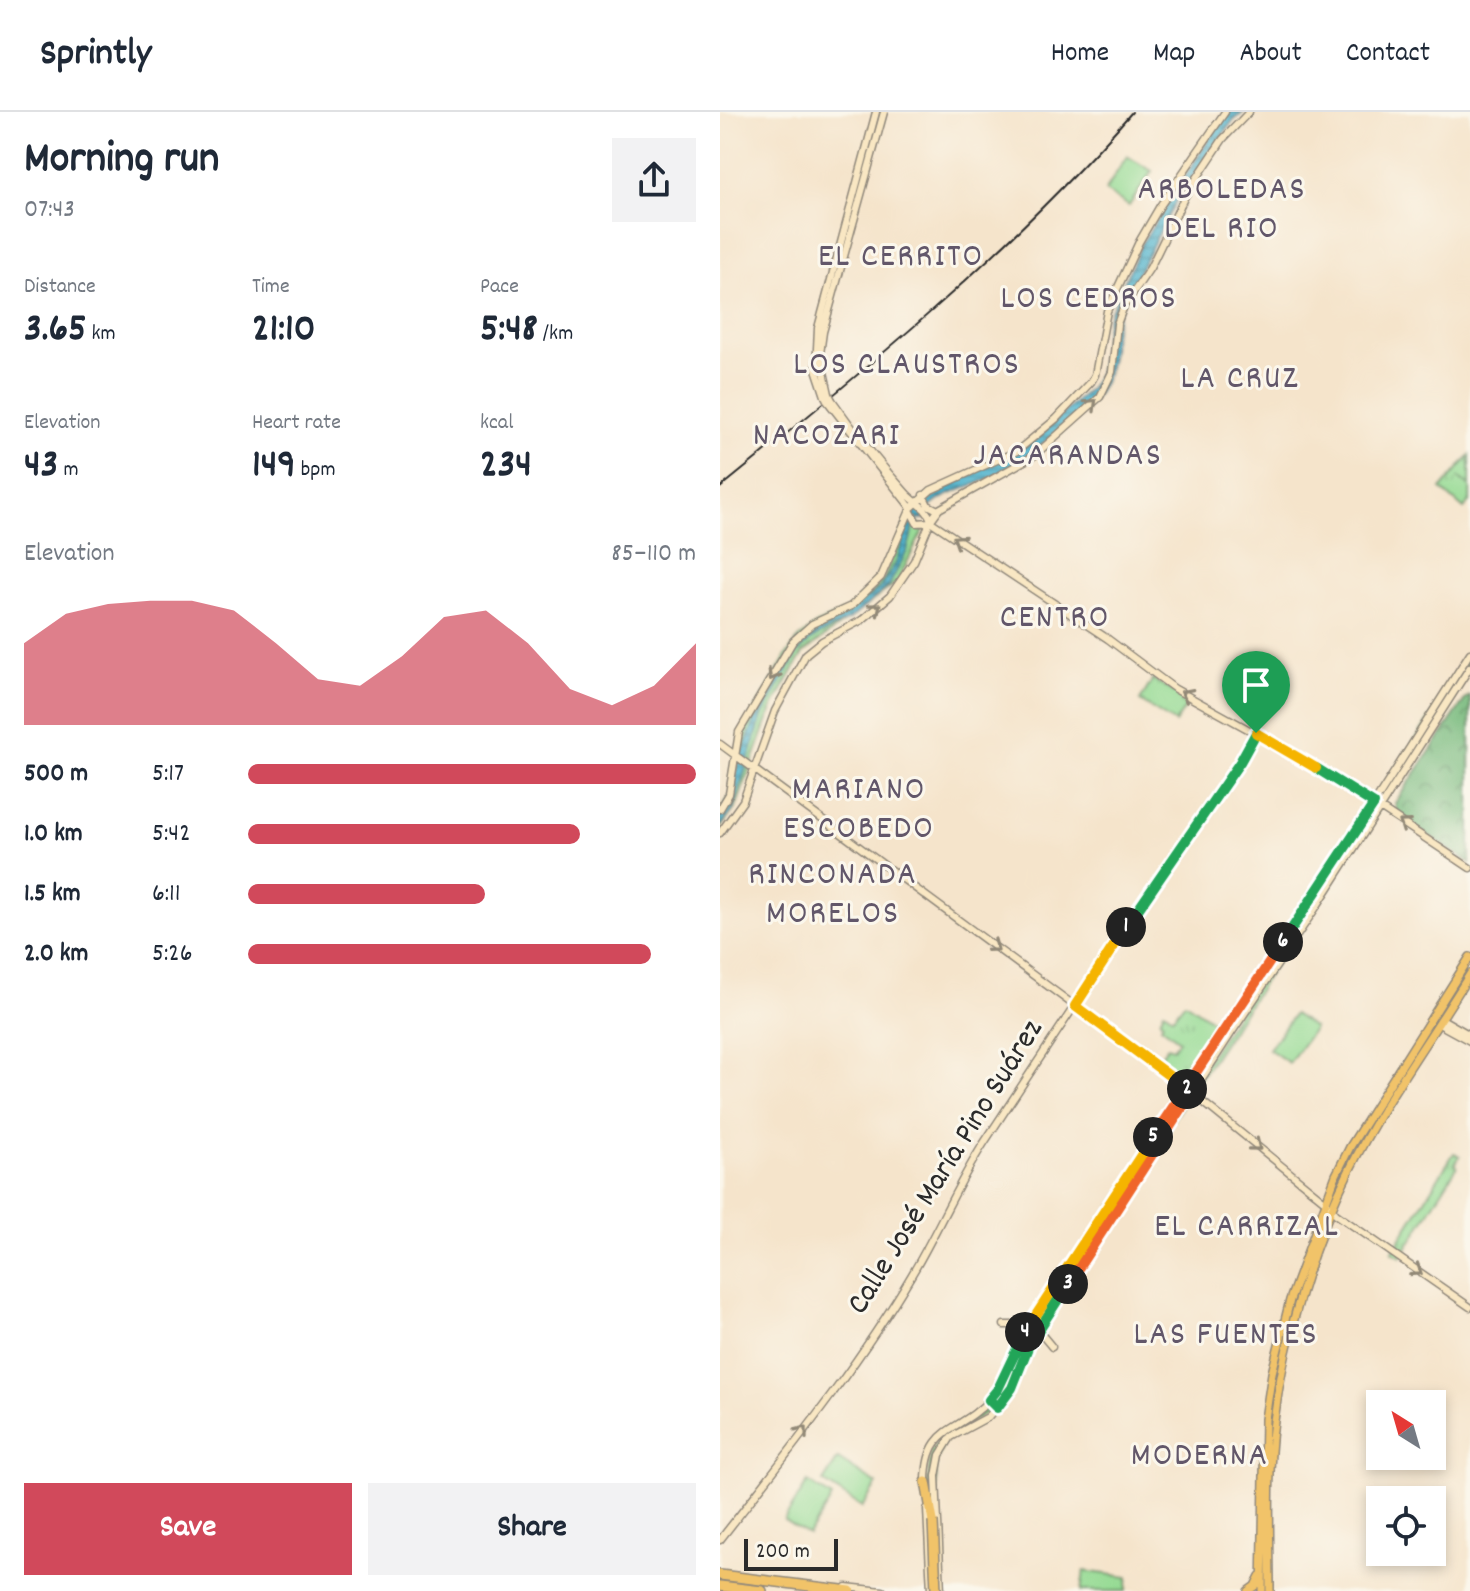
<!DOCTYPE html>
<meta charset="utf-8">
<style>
body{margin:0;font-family:Dekko,sans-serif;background:#f2f2f3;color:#1f2937;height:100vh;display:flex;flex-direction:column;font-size:30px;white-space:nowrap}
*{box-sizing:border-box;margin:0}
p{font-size:26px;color:#747a83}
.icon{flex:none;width:44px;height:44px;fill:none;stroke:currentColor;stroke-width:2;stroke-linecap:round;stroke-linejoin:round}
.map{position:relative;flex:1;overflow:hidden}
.panel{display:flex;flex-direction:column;background:#fff;width:720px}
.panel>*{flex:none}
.needle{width:52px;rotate:323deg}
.tools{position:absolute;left:646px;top:1278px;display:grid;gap:16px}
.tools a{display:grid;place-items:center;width:80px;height:80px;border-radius:0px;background:#fff;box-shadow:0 4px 12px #0003;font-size:40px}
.scale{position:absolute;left:24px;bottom:20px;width:94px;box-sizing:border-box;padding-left:8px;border:4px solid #2b2b2b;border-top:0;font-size:22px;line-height:28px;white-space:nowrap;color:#2b2b2b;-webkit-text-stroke:6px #fbf7ec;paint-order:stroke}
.pin{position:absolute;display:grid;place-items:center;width:68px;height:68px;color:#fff;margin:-82px -34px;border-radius:50% 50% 50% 0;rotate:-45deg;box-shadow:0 0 8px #0007}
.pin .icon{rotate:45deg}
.km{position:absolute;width:40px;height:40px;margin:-20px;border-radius:50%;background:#222;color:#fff;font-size:22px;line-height:40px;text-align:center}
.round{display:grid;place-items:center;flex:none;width:84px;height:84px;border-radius:0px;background:#f2f2f3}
.headline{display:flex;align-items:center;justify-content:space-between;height:136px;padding:0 24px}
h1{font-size:44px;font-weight:800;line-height:60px}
.metrics{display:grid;grid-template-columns:repeat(3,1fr);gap:12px;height:136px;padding:8px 24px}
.metrics div{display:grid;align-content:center}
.metrics b{font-size:40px;font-weight:800}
.metrics small{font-size:22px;font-weight:400}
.metrics p{font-size:22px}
.chart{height:224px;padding:16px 24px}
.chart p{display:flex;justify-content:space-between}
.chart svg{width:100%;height:144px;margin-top:8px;fill:#d1495b;opacity:.7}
.action{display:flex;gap:16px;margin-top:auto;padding:16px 24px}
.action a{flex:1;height:92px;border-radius:0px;background:#d1495b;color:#fff;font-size:32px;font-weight:800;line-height:92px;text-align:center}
.action a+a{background:#f2f2f3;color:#1f2937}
ul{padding:0 24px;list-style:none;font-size:26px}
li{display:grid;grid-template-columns:128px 96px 1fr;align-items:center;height:60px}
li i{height:20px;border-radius:10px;background:#d1495b}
header{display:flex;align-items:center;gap:48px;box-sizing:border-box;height:112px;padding:0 40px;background:#fff;border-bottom:2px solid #e0e1e3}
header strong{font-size:38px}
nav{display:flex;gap:44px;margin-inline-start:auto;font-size:28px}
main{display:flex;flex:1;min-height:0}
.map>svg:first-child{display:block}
.green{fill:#94da93;stroke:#60825f;stroke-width:2}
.forest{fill:url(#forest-crowns);stroke:#517254;stroke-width:2}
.park{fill:url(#park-tufts);stroke:#60825f;stroke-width:2}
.water{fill:url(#water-rules);stroke:#3d6f7c;stroke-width:2}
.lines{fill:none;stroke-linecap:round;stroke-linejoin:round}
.secondary-casing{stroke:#90887b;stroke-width:9}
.primary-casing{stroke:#90887b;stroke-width:10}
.highway-casing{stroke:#90887b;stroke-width:12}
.secondary{stroke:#f9e7c3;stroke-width:6}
.primary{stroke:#f1c369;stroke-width:7}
.highway{stroke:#f1c369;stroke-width:9}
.rail{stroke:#2b2b2b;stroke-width:2}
.secondary-bridge-casing{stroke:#90887b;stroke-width:9;stroke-linecap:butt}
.highway-bridge-casing{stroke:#90887b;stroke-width:12;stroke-linecap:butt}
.secondary-bridge{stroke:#f9e7c3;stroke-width:6}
.highway-bridge{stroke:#f1c369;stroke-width:9}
.oneway{stroke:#928977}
.split-1-casing{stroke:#fff;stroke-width:16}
.split-2-casing{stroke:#fff;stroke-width:16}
.split-3-casing{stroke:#fff;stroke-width:16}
.split-4-casing{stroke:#fff;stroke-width:16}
.split-5-casing{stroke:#fff;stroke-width:16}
.split-6-casing{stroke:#fff;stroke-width:16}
.split-7-casing{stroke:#fff;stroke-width:16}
.split-8-casing{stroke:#fff;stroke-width:16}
.split-1{stroke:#22a559;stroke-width:10}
.split-2{stroke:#f5b400;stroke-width:10}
.split-3{stroke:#f0652b;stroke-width:10}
.split-4{stroke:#22a559;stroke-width:10}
.split-5{stroke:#f5b400;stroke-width:10}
.split-6{stroke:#f0652b;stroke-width:10}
.split-7{stroke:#22a559;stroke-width:10}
.split-8{stroke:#f5b400;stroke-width:10}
.labels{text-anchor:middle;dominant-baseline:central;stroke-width:6;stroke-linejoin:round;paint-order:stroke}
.street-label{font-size:32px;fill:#2b2b2b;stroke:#fbf7ec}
.neighbourhood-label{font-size:34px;letter-spacing:2px;fill:#62576a;stroke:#fbf7ec}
</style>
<header>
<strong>Sprintly</strong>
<nav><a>Home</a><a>Map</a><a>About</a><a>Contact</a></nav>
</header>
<main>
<section class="panel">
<div class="headline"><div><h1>Morning run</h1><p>07:43</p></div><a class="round"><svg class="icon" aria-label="share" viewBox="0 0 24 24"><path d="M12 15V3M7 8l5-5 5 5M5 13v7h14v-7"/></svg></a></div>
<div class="metrics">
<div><p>Distance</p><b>3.65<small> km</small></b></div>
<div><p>Time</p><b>21:10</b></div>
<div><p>Pace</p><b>5:48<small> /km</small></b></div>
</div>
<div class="metrics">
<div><p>Elevation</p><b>43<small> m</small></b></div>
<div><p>Heart rate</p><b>149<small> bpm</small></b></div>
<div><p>kcal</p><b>234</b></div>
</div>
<div class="chart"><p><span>Elevation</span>85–110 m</p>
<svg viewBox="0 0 160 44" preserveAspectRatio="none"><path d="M0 44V19L10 10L20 7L30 6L40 6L50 9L60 19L70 30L80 32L90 23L100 11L110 9L120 19L130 33L140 38L150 32L160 19V44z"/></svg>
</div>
<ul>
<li><b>500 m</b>5:17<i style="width:100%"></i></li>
<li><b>1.0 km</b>5:42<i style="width:74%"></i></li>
<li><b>1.5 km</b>6:11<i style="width:53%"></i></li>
<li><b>2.0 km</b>5:26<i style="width:90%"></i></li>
</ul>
<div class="action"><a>Save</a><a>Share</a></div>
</section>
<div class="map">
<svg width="750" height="1479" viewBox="0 0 750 1479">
<defs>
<pattern id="forest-crowns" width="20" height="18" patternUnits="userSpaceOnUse" patternTransform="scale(2)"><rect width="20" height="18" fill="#77ba7d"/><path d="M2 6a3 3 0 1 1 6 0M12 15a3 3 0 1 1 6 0" fill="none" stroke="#629767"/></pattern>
<pattern id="park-tufts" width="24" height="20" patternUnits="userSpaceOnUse" patternTransform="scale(2)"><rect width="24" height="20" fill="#94da93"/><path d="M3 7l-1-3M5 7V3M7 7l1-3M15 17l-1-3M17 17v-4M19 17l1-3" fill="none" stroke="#80bb7f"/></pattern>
<pattern id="water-rules" width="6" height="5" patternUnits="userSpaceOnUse" patternTransform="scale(2)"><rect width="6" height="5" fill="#4fb3cd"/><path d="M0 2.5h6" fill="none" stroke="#4292a7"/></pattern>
</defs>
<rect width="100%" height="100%" fill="#fbf7ec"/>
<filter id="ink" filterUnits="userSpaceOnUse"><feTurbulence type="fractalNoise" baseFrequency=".0125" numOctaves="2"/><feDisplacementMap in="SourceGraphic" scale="16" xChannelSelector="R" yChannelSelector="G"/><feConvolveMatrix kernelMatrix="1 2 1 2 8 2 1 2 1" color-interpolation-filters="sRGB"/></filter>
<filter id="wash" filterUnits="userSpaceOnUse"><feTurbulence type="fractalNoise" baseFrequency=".006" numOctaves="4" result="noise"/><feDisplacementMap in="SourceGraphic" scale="32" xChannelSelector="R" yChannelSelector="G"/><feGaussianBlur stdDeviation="1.8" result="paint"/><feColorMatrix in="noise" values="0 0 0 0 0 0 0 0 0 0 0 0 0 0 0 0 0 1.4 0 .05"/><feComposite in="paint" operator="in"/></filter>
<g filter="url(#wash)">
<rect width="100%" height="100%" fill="#f5e4cb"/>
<path class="green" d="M 407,44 L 432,59 L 409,94 L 385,79 Z
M 188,407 L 205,415 L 177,470 L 83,541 L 53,594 L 16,695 L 0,717 L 0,701 L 14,675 L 23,620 L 66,544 L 79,526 L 97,512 L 125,499 L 154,478 L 164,466 Z
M 574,902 L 594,916 L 569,951 L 549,937 Z
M 118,1347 L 157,1372 L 142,1395 L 103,1370 Z
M 88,1370 L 112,1386 L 88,1423 L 64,1408 Z
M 364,1459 L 408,1465 L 406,1479 L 361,1479 Z"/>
<path class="forest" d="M 750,584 L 750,751 L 677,703 L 675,691 L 746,586 Z"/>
<path class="park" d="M 750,343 L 750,373 L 738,365 L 750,375 L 750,390 L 744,397 L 721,377 Z
M 750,544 L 750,550 L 697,637 L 307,1229 L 290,1279 L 272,1297 L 231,1322 L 223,1332 L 216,1350 L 218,1448 L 208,1374 L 211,1339 L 229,1317 L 264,1298 L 279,1281 L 292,1250 L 311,1219 L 294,1215 L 310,1211 L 305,1218 L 312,1217 Z
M 433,567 L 469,590 L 455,611 L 420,589 Z
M 465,890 L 500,914 L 464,968 L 439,948 L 447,934 L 453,936 L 459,928 L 441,914 L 443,910 L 440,908 L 444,899 L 453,905 Z
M 734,1041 L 740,1044 L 735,1052 L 737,1055 L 681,1145 L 672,1140 Z"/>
<path class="water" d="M 510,0 L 524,0 L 512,10 L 456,89 L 401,193 C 390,220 395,251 381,276 C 368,301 289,359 261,370 C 240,379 219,382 204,402 L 204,407 L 199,407 L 193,417 L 187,439 L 168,475 L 130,507 L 95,525 L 78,540 L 42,604 L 13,698 L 0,715 L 0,702 L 13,682 L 18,651 L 36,606 L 78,531 L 128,502 L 160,476 L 176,451 L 186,420 L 196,399 L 206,390 L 254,360 L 314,329 L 371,275 L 379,261 L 388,205 L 423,129 L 493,21 Z"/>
</g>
<g filter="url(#ink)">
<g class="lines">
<g class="secondary-casing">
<path id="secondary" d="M 109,282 L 100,242 L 103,220 L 164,0
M 105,284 L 96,257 L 98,216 L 156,0
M 112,288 C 135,321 160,352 186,381 C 195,391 206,394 211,408
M 108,290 L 191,396
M 203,383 L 208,393 L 218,398
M 190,398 L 197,411 L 209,410
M 210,409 L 388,527 L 455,577 L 573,642 L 654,692 L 750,756
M 0,632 L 462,973 L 606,1090 L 616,1102 L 750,1195
M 0,697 L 9,682 L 19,620 L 73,529 L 92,512 L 131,494 L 161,465 L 191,396 L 211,378 L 297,339 L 336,307 L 371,270 L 375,263 L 387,199 L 419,130 L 440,94 L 505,0
M 0,721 L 23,689 L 55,599 L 86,542 L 102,529 L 142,508 L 170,484 L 194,449 L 211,408 L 219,397 L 315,343 L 380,285 L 392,260 L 397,212 L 404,194 L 430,156 L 465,84 L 503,27 L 529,0
M 722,907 L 750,923
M 719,912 L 750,929
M 284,1213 L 301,1213 L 312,1207
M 320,1215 L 322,1223 L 332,1235
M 206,1370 C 206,1311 240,1322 270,1287 C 286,1268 293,1242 305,1221 L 650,698 L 750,541
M 207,1397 L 211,1479
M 0,1428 C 66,1343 136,1257 191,1164 C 217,1121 236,1074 264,1031 C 348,903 433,775 520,650 L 536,621
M 126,1475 L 163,1479
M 221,1479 L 216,1364 L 220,1343 L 231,1325 L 268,1305 L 288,1283 L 314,1225 L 512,920 L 599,791 L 750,555"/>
</g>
<g class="primary-casing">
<path id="primary" d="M 528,1479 L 535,1474 L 540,1464
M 542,1479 L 545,1307 L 552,1261 L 570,1188 L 616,1063 L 630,1035 L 750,845
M 550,1479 C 550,1426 547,1361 554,1309 C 564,1227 592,1132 629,1059 C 663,990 710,927 750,862"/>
</g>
<g class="highway-casing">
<path id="highway" d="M 206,1370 L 213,1409
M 0,1463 L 130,1479
M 0,1474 L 42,1479"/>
</g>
<use href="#secondary" class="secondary"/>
<use href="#primary" class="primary"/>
<use href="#highway" class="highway"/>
<path class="rail" d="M 0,376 C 144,259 290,140 412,0"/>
<g class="secondary-bridge-casing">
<path id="secondary-bridge" d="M 109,282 L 112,288
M 105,284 L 108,290"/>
</g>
<g class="highway-bridge-casing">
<path id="highway-bridge" d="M 213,1409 L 216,1478"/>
</g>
<use href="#secondary-bridge" class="secondary-bridge"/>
<use href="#highway-bridge" class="highway-bridge"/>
</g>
<defs><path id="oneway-chevron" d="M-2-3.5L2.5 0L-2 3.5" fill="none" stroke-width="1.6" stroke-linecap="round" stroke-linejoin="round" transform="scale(2)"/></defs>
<g class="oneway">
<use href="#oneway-chevron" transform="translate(372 292) rotate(-44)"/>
<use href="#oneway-chevron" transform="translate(238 428) rotate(-147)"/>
<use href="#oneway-chevron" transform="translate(156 496) rotate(-40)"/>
<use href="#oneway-chevron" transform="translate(53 563) rotate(120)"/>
<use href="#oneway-chevron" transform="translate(466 582) rotate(-153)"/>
<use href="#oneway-chevron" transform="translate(684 712) rotate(-145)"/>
<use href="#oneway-chevron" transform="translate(274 835) rotate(36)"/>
<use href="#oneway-chevron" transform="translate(536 1034) rotate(39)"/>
<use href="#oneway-chevron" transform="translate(697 1159) rotate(33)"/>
<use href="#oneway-chevron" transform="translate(83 1319) rotate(-52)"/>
</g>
</g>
<g class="lines" filter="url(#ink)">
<g class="split-1-casing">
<path id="split-1" d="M 406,815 L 520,650 L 536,621"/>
</g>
<g class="split-2-casing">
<path id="split-2" d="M 406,815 L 355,894 L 467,977"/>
</g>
<g class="split-3-casing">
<path id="split-3" d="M 348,1172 L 472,981 L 467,977"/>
</g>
<g class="split-4-casing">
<path id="split-4" d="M 305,1220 L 278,1277 L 269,1288 L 277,1296 L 292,1276 L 309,1233 L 348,1172"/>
</g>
<g class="split-5-casing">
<path id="split-5" d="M 305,1220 L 433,1025"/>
</g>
<g class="split-6-casing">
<path id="split-6" d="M 433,1025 L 563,830"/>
</g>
<g class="split-7-casing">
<path id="split-7" d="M 563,830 L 654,692 L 596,656"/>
</g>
<g class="split-8-casing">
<path id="split-8" d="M 536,621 L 596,656"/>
</g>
<use href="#split-1" class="split-1"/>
<use href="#split-2" class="split-2"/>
<use href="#split-3" class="split-3"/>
<use href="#split-4" class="split-4"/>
<use href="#split-5" class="split-5"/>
<use href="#split-6" class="split-6"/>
<use href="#split-7" class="split-7"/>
<use href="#split-8" class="split-8"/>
</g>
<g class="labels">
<g class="street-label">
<text transform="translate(227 1056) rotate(-58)">Calle José María Pino Suárez</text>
</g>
<g class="neighbourhood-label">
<text x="502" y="79">ARBOLEDAS<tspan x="502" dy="39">DEL RIO</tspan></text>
<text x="181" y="146">EL CERRITO</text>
<text x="369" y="188">LOS CEDROS</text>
<text x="187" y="254">LOS CLAUSTROS</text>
<text x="520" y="268">LA CRUZ</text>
<text x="107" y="325">NACOZARI</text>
<text x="348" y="345">JACARANDAS</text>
<text x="335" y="507">CENTRO</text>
<text x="139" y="679">MARIANO<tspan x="139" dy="39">ESCOBEDO</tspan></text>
<text x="113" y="764">RINCONADA<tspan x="113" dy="39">MORELOS</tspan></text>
<text x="527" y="1116">EL CARRIZAL</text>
<text x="506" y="1224">LAS FUENTES</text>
<text x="480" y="1345">MODERNA</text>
</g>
</g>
</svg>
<div class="tools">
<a><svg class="needle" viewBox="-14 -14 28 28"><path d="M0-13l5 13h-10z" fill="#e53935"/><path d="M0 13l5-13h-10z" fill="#747a83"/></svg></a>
<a><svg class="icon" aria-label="locate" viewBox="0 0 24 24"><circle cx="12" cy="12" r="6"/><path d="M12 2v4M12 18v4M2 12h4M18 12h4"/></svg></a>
</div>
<div class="scale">200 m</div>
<div class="pin" style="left:536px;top:621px;background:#1e9e55"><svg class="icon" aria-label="arrive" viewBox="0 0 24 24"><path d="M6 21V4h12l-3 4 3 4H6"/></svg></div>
<b class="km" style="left:406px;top:815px">1</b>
<b class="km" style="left:467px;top:977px">2</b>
<b class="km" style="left:348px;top:1172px">3</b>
<b class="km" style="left:305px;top:1220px">4</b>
<b class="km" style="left:433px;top:1025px">5</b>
<b class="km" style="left:563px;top:830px">6</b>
</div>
</main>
